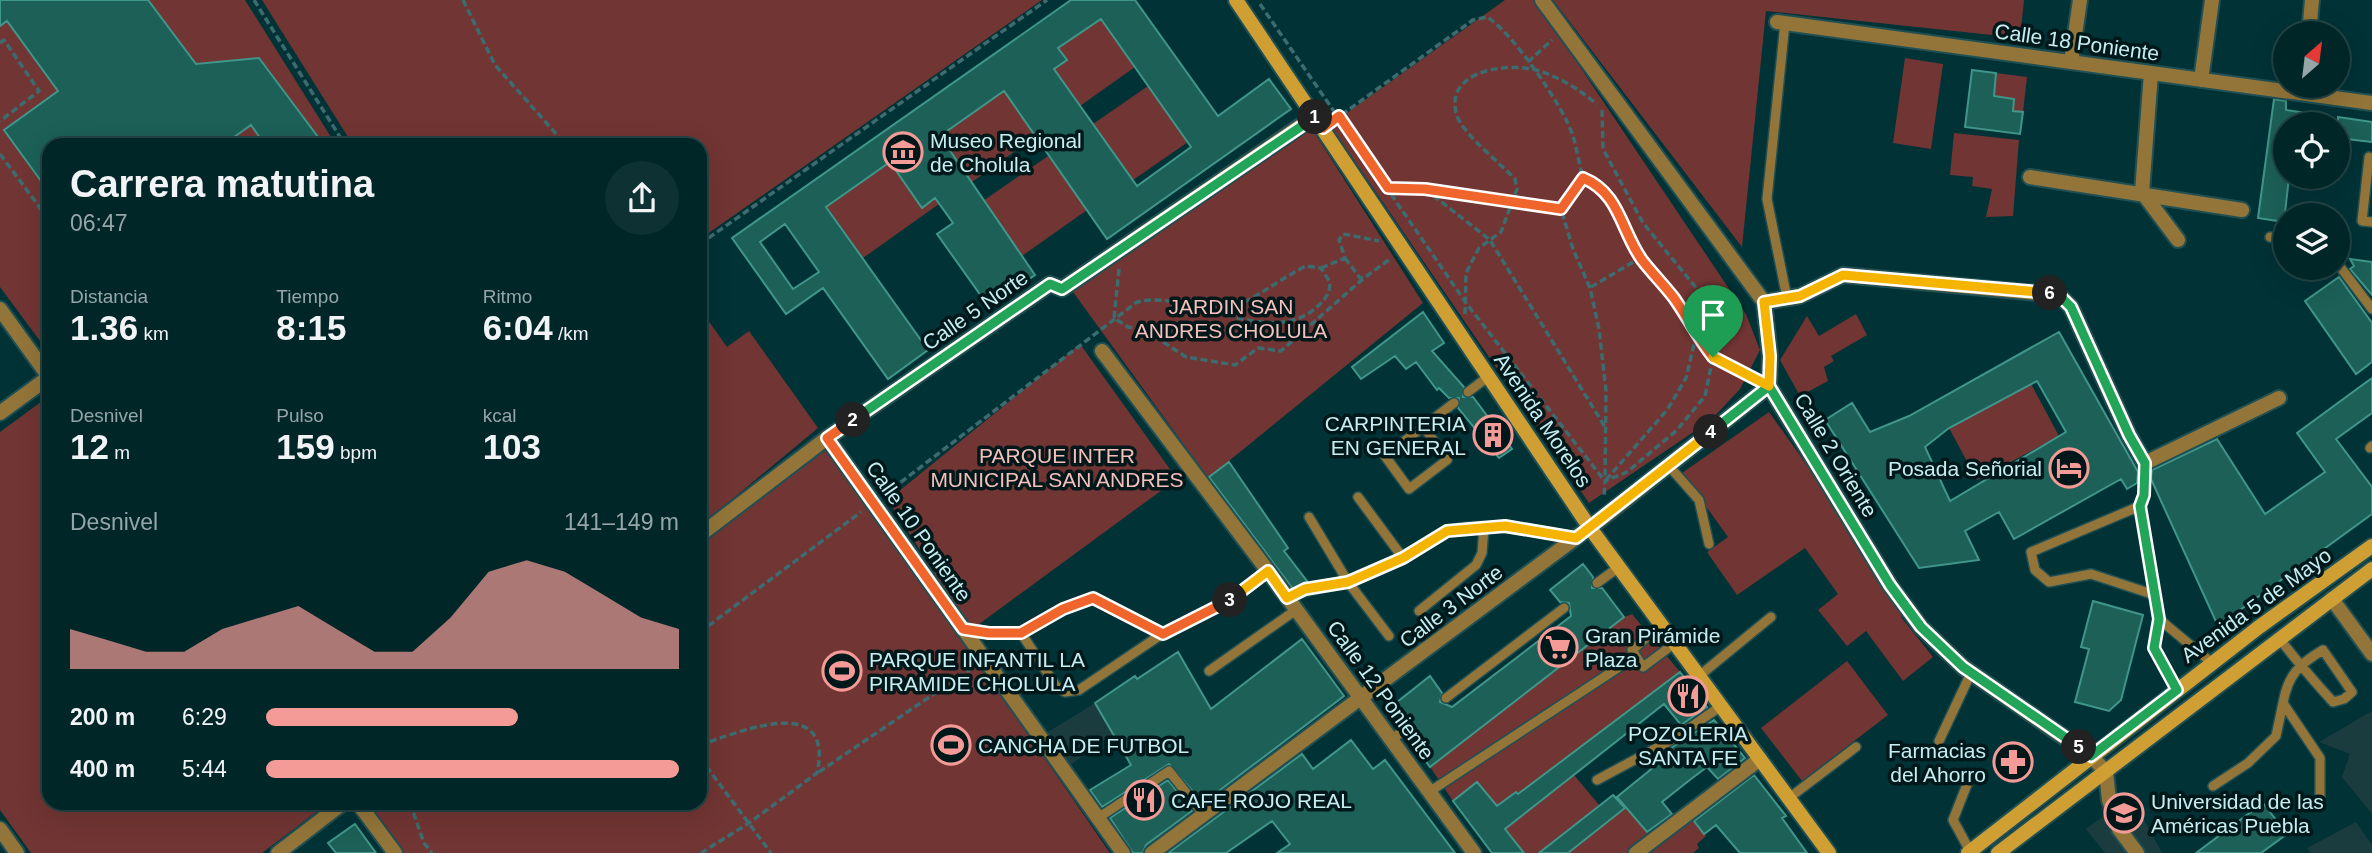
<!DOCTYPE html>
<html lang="es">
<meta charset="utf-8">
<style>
body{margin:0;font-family:Arial,sans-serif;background:#0e3234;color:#f1f3f6;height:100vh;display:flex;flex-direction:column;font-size:26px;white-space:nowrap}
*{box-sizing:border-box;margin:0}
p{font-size:23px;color:#95a5a8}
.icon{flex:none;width:38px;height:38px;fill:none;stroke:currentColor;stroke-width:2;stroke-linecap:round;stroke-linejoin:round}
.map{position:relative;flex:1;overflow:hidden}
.details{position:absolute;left:42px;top:138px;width:665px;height:672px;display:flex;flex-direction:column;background:#002628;border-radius:21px;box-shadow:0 7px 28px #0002,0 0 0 2px #224345}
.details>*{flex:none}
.needle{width:46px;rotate:28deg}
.fabs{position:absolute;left:2273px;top:21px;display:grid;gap:14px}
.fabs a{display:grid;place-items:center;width:77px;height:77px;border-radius:50%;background:#002628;box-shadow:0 7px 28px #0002,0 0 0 2px #224345;font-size:35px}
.pin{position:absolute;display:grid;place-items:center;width:60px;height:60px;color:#fff;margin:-72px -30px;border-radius:50% 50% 50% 0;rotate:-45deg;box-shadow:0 0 7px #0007}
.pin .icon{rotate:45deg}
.km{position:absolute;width:35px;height:35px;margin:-18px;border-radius:50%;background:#222;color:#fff;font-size:19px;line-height:35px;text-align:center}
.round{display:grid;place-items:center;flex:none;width:74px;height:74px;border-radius:37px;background:#0e3234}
.overview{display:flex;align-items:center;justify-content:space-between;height:119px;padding:0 28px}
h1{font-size:38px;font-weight:800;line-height:52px}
.metrics{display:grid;grid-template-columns:repeat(3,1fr);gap:10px;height:119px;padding:7px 28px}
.metrics div{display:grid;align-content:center}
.metrics b{font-size:35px;font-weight:800}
.metrics small{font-size:19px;font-weight:400}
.metrics p{font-size:19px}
.chart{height:196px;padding:14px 28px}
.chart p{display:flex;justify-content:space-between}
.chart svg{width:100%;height:126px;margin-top:7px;fill:#f59b97;opacity:.7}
ul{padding:0 28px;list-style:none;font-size:23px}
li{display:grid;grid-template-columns:112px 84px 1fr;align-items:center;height:52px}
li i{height:18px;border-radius:9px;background:#f59b97}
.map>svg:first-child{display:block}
.built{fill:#1b3c3f}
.green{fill:#713533}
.building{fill:#1c6057;stroke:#40968a;stroke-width:2;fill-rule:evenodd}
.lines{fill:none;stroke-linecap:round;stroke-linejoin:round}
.lane-casing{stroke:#205054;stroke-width:12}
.street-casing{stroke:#205054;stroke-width:18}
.secondary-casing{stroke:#205054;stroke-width:18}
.path{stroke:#3d6c70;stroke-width:3.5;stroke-dasharray:7 3.5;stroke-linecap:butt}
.lane{stroke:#937539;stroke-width:9}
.street{stroke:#937539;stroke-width:14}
.secondary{stroke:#cf9f34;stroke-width:14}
.split-1-casing{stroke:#fff;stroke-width:14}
.split-2-casing{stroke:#fff;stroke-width:14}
.split-3-casing{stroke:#fff;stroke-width:14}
.split-4-casing{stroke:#fff;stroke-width:14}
.split-5-casing{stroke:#fff;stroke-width:14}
.split-6-casing{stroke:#fff;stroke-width:14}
.split-7-casing{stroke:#fff;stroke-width:14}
.split-1{stroke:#f0652b;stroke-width:9}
.split-2{stroke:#22a559;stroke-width:9}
.split-3{stroke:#f0652b;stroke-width:9}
.split-4{stroke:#f5b400;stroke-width:9}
.split-5{stroke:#22a559;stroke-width:9}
.split-6{stroke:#22a559;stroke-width:9}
.split-7{stroke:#f5b400;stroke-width:9}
.labels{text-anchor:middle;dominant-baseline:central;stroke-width:7;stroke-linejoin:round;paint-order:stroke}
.street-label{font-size:21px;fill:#c6eef2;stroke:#00181a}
.poi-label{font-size:21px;fill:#c6eef2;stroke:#00181a;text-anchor:start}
.park-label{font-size:21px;fill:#f7bfbb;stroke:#00181a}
</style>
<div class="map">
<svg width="2372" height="853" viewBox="0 0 2372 853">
<rect width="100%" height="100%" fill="#003236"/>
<path class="built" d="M 1095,703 L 1113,734 L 1066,768 L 1040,737 Z
M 2372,711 L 2372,814 L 2342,777 L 2350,754 L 2319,742 Z
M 2131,796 L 2162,853 L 2105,853 L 2086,829 Z
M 2356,822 L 2372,845 L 2372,853 L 2311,853 L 2307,848 Z"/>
<path class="green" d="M 148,0 L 245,0 L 336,145 L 324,145 L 259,58 L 196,64 Z
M 262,0 L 1042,0 L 700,239 L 700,145 L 353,145 Z
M 1505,0 L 1535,0 L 1746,314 L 1760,350 L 1740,389 L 1711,420 L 1589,503 L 1330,125 Z
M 1553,0 L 2024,0 L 2020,38 L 1766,11 L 1742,247 Z
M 1101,19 L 1135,67 L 1080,106 L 1054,69 L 1067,60 L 1058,48 Z
M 7,21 L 58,91 L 4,130 L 49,192 L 49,353 L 0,287 L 0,26 Z
M 1905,58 L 1943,64 L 1931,149 L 1893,143 Z
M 1996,73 L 2027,77 L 2023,112 L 2013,111 L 2014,99 L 1994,96 Z
M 1148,86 L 1188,142 L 1133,180 L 1093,124 Z
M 1004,91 L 1036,136 L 972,182 L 940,136 Z
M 251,125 L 265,145 L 223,145 Z
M 1312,129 L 1423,303 L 1208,478 L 1073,292 Z
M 1954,133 L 2019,140 L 2013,216 L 1986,217 L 1992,189 L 1972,186 L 1973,177 L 1950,175 Z
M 1048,156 L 1087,210 L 1022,256 L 983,201 Z
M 890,162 L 922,207 L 935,198 L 939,204 L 863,258 L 827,207 Z
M 700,309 L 727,347 L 749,331 L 818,428 L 700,526 Z
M 1856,314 L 1867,335 L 1831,356 L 1834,361 L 1824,367 L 1828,381 L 1800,396 L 1780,360 L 1807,316 L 1819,336 Z
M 1080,344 L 1177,479 L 971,630 L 888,500 Z
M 2031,384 L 2059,436 L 1977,480 L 1949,428 Z
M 49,396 L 49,803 L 328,803 L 262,853 L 31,853 L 0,810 L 0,432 Z
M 1769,412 L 1911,611 L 1901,617 L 1933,657 L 1903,681 L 1866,631 L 1847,646 L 1818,610 L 1838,594 L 1805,548 L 1737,595 L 1707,552 L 1728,537 L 1682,473 Z
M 828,444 L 1110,853 L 398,853 L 361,803 L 700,803 L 700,540 Z
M 1632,614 L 1680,672 L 1523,792 L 1516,792 L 1497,806 L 1477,782 L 1453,801 L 1430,767 L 1624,617 Z
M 1847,661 L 1888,715 L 1802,781 L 1761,728 Z
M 1574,775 L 1600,806 L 1539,853 L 1524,853 L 1505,829 Z
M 1626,807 L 1649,835 L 1627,853 L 1567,853 Z
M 1692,818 L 1706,836 L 1697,844 L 1699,848 L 1693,853 L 1651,853 Z"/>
<path class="building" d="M 0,0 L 148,0 L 196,64 L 259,58 L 324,145 L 265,145 L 251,125 L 223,145 L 49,145 L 49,192 L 4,130 L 58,91 L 7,21 L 0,26 Z
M 1071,0 L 1135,0 L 1218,116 L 1269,79 L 1291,109 L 1107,239 L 1004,91 L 940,136 L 1035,275 L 989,307 L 937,234 L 953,223 L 935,198 L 922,208 L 890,162 L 826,207 L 928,350 L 888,379 L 823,288 L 786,314 L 732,238 ZM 1101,19 L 1191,147 L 1137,186 L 1054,69 L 1067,60 L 1058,48 ZM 785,224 L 819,272 L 793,289 L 760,242 Z
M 1972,70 L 1996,73 L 1994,96 L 2014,99 L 2013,111 L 2023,112 L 2020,134 L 1965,127 Z
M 2274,99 L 2286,101 L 2286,110 L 2320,115 L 2319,124 L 2286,124 L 2286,177 L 2289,177 L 2284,222 L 2258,218 Z
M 2338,117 L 2372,122 L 2372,142 L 2338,138 Z
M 2350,259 L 2372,262 L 2372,295 L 2350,269 L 2354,266 Z
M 2339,277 L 2372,323 L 2372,362 L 2356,374 L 2305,301 Z
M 1423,312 L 1444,343 L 1432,351 L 1464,387 L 1463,397 L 1473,397 L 1512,449 L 1499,458 L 1458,408 L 1459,398 L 1449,398 L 1439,388 L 1437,390 L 1416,362 L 1406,369 L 1395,356 L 1361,379 L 1352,367 Z
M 2059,332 L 2138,472 L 2137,483 L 2127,489 L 2121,479 L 2014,539 L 1999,512 L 1965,531 L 1979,560 L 1919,568 L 1825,420 L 1852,403 L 1870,432 L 1909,416 ZM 2037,381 L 2066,432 L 1950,501 L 1925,447 L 1949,428 Z
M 2372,378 L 2372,413 L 2336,439 L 2372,487 L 2372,514 L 2218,626 L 2151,479 L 2152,470 L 2217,439 L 2265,514 L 2325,472 L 2297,433 Z
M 1229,462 L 1288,548 L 1284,551 L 1307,581 L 1298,587 L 1293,589 L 1209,477 Z
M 1583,564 L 1593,577 L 1592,588 L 1602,588 L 1624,617 L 1430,767 L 1407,736 L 1408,726 L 1399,725 L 1387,710 L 1430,676 L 1442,693 L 1440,702 L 1452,707 L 1571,616 L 1569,603 L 1560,602 L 1550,590 Z
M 2093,601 L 2143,615 L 2121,700 L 2109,711 L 2075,702 L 2089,649 L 2081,647 Z
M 1302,639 L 1344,696 L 1203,803 L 1169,764 L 1102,807 L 1090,790 L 1131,765 L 1095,703 L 1135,676 L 1137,679 L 1178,652 L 1211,709 Z
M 1680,672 L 1707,707 L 1681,725 L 1664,704 L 1505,829 L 1524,853 L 1492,853 L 1453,801 L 1477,782 L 1497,806 L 1516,792 L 1518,794 Z
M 1714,720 L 1745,758 L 1718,779 L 1707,767 L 1691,779 L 1662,802 L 1672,814 L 1647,832 L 1617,797 L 1671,753 L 1668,750 Z
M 1351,740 L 1373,769 L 1385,760 L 1455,853 L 1277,853 L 1290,844 L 1272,821 L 1226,853 L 1168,853 L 1302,754 L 1313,769 Z
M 1754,775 L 1786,816 L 1782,818 L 1807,853 L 1740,853 L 1716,825 L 1704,834 L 1694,821 Z
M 1168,780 L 1192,811 L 1146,845 L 1143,853 L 1133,853 L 1110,818 Z
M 1613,795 L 1625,808 L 1568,853 L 1539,853 Z
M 2263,803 L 2287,834 L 2261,853 L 2196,853 Z
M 355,824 L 376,853 L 336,853 L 328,843 Z"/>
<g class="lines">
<g class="lane-casing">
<path id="lane" d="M 1785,23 L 1767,199 L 1787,298
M 2369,157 L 2362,221 L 2372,222
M 2270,237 L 2286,239
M 2338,264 L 2372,309
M 1468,392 L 1489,376
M 1424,427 L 1447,460 L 1409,489 L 1385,456 L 1454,403
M 2370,448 L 2372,446
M 1669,466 L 1699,500 L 1709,544
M 1358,497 L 1403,558
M 2140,506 L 2144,495 L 2145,463
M 1309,517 L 1348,582 L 1389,636
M 1597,583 L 1619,567
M 2155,595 L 2091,574 L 2049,582 L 2035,570 L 2031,552 L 2140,506 L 2159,619 L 2154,648 L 2177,690
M 1287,599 C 1307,588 1327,588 1348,582 C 1383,572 1412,549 1444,533 C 1474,518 1543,533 1576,538
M 1419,611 L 1476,565 L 1482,553 L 1484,528
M 2159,619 L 2212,663
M 1661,625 L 1632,650 L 1643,667 L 1675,643
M 963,629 L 989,633 L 1021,633 L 1063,609 L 1093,598 L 1162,634 L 1236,597 L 1268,571
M 1021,633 L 1056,686 L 1065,692 L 1079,690 L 1162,634
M 2279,638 C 2296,660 2314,681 2333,702 L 2344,699 L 2352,692 L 2323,650 C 2299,664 2288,675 2283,703 L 2320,758 L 2320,797
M 1209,671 L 1296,610
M 1699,676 L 1771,617
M 1446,698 L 1564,608
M 1392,739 L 1403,731
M 1939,741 L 1971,673
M 1597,780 L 1675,738 L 1721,706
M 1968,782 L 1953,820 L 1970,851
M 2213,786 L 2248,763 L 2276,736 L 2283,703
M 1429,792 L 1636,656
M 1789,798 L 1856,747
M 1098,818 L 1169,771 L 1204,815"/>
</g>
<g class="street-casing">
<path id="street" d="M 1542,0 L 1764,302 L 1770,356 L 1769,386 L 1890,585 L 1921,627 L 1963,667 L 2091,756 L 2106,772 L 2109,800 L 2119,829 L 2137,853
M 1777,22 L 2372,103
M 2309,33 L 2312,0
M 2071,62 L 2080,0
M 2151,73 L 2142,192 L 2178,240
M 2201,80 L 2212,0
M 2030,177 L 2242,210
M 1764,302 L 1800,296 L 1843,275 L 2059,295 L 2071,307 L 2129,435 L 2145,463 L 2279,398
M 0,309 L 49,377 L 0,413
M 1102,351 L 1268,571 L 1474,853
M 827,438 L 1123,853
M 700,535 L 827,438 L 1050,284 L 1062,289 L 1315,116
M 2332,599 L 2372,654
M 358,803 L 395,853
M 0,829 L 17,853
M 278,853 L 343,803
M 1152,853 L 1601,519 L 1769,386
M 1636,853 L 1760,759"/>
</g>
<g class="secondary-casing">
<path id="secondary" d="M 1236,0 L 1590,528 L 1829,853
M 1968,853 L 2259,627 L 2372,546
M 1998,853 L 2372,569"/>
</g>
<path class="path" d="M 254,0 L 345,145
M 463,0 L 495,65 L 566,145
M 1260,4 L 1466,303 L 1604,480
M 0,43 L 4,40 L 39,91 L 0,121
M 1528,62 L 1552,40
M 1602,110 L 1603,149 L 1643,223 L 1711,306 L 1717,337 L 1705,396 L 1677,430 L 1627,472 L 1605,481 L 1604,497
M 1333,121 L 1473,20 L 1487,17 C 1512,32 1564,107 1573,136 C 1577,149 1579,164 1583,178 L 1561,209 L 1573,249 L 1590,288 L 1599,329 L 1606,391 L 1605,481
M 0,154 L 49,220
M 1583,178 L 1593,182 L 1615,204 L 1640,258 L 1674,299 L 1696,336 L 1713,357 L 1754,378
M 1388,188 L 1425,189 L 1561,209
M 1425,189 L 1490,240 L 1605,427
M 700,244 L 1047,0
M 1345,258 L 1360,278 L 1364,278 L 1390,259
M 1321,268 L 1345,258 L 1339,240 L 1343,234 L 1379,241
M 1119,269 L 1114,318 L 1128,327 L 1145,330 L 1186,357 L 1235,365 L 1258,348 L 1281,351 L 1364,278
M 1591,287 L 1640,258
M 1465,314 L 1466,273 L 1479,248 L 1501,232 L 1517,189 L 1515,179 C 1500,163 1464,135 1457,116 C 1443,73 1501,63 1531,69 C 1556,74 1578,89 1597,104
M 1606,480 L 1667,410 L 1686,378 L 1696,336
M 884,495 L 1137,302 C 1190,288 1272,352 1319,305 C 1326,298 1330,293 1330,282 L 1321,268 L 1306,266 C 1272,283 1252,304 1213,313
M 700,632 L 861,512
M 700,745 C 739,732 835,691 817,773 L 749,823 L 701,853
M 700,758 L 771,853
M 819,772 L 972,668
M 410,803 L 424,843 L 432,853"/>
<use href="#lane" class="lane"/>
<use href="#street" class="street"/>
<use href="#secondary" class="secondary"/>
</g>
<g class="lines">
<g class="split-1-casing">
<path id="split-1" d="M 1315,117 L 1323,128 L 1339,116 L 1388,188 L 1425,189 L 1561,209 L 1583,178 C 1620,193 1621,231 1642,260 C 1652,273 1664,285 1674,298 C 1688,318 1698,338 1713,357"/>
</g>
<g class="split-2-casing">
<path id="split-2" d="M 853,420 L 1050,284 L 1062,289 L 1315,117"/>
</g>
<g class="split-3-casing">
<path id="split-3" d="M 853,420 L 827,438 L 963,629 L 989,633 L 1021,633 L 1063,609 L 1093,598 L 1163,634 L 1230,600"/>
</g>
<g class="split-4-casing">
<path id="split-4" d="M 1230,600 L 1268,571 L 1287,598 L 1305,589 L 1348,582 L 1403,558 L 1447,531 L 1505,526 L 1576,538 L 1711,432"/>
</g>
<g class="split-5-casing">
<path id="split-5" d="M 1711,432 L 1769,386 L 1890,585 L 1921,627 L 1963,667 L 2079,747"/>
</g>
<g class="split-6-casing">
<path id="split-6" d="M 2050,293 L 2059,295 L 2071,307 L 2129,435 L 2145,463 L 2144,495 L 2140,506 L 2159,619 L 2154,648 L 2177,690 L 2091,756 L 2079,747"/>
</g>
<g class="split-7-casing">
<path id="split-7" d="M 1713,357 L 1769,386 L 1770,356 L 1764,302 L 1800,296 L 1843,275 L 2050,293"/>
</g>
<use href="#split-1" class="split-1"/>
<use href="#split-2" class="split-2"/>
<use href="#split-3" class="split-3"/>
<use href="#split-4" class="split-4"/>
<use href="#split-5" class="split-5"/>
<use href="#split-6" class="split-6"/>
<use href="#split-7" class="split-7"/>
</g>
<defs>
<g id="museum-ring" transform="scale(2.0125)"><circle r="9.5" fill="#00181a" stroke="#f59b97" stroke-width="1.5"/><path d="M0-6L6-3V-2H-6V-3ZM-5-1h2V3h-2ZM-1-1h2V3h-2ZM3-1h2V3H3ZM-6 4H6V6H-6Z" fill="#f59b97"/></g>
<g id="building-ring" transform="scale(2.0125)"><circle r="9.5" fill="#00181a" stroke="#f59b97" stroke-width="1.5"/><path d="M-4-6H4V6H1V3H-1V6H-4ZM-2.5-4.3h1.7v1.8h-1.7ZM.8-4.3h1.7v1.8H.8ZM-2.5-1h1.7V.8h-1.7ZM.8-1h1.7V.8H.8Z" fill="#f59b97"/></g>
<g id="hotel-ring" transform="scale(2.0125)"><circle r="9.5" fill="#00181a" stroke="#f59b97" stroke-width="1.5"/><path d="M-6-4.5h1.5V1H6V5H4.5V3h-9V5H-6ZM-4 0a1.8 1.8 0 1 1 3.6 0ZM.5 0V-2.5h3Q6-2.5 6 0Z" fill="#f59b97"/></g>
<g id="supermarket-ring" transform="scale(2.0125)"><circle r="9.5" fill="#00181a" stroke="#f59b97" stroke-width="1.5"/><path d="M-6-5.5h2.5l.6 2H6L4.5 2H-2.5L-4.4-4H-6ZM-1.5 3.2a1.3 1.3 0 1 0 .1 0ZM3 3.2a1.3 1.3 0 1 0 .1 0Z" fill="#f59b97"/></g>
<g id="stadium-ring" transform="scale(2.0125)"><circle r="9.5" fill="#00181a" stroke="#f59b97" stroke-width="1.5"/><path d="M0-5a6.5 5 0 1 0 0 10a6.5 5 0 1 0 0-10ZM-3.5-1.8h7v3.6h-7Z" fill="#f59b97"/></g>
<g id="restaurant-ring" transform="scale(2.0125)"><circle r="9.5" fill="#00181a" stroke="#f59b97" stroke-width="1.5"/><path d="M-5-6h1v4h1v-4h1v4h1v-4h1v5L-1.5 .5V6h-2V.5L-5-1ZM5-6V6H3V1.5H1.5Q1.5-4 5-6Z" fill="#f59b97"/></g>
<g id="pharmacy-ring" transform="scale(2.0125)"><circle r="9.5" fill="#00181a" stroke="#f59b97" stroke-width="1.5"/><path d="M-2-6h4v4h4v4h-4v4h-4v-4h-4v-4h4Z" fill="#f59b97"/></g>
<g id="university-ring" transform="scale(2.0125)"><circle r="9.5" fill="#00181a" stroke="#f59b97" stroke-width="1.5"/><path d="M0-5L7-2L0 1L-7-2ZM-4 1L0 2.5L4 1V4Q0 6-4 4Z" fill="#f59b97"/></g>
</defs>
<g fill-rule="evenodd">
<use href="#museum-ring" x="903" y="152"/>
<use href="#building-ring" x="1493" y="435"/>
<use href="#hotel-ring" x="2069" y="468"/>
<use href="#supermarket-ring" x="1558" y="647"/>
<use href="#stadium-ring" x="842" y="671"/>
<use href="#restaurant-ring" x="1688" y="696"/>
<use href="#stadium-ring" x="951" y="745"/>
<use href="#pharmacy-ring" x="2013" y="762"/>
<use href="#restaurant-ring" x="1144" y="800"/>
<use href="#university-ring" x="2124" y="813"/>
</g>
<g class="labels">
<g class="street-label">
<text transform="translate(2077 42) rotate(8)">Calle 18 Poniente</text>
<text transform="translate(975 310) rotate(-35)">Calle 5 Norte</text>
<text transform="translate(1543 420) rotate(56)">Avenida Morelos</text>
<text transform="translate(1836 455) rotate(59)">Calle 2 Oriente</text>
<text transform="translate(919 531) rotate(55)">Calle 10 Poniente</text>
<text transform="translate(2256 605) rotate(-36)">Avenida 5 de Mayo</text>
<text transform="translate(1451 606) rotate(-37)">Calle 3 Norte</text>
<text transform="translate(1381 690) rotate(54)">Calle 12 Poniente</text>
</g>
<g class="poi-label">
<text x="930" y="140">Museo Regional<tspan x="930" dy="24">de Cholula</tspan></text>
<text x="1466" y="423" text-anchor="end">CARPINTERIA<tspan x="1466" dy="24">EN GENERAL</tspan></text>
<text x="2042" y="468" text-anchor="end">Posada Señorial</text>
<text x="1585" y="635">Gran Pirámide<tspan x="1585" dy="24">Plaza</tspan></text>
<text x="869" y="659">PARQUE INFANTIL LA<tspan x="869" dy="24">PIRAMIDE CHOLULA</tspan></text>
<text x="1688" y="733" text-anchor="middle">POZOLERIA<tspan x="1688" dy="24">SANTA FE</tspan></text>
<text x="978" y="745">CANCHA DE FUTBOL</text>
<text x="1986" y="750" text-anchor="end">Farmacias<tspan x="1986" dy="24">del Ahorro</tspan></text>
<text x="1171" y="800">CAFE ROJO REAL</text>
<text x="2151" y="801">Universidad de las<tspan x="2151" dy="24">Américas Puebla</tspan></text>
</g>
<g class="park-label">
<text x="1231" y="306">JARDIN SAN<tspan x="1231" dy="24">ANDRES CHOLULA</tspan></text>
<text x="1057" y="455">PARQUE INTER<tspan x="1057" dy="24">MUNICIPAL SAN ANDRES</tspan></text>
</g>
</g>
</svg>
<div class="fabs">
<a><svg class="needle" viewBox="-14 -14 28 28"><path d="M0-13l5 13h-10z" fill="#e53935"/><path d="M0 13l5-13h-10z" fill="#95a5a8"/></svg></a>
<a><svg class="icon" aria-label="locate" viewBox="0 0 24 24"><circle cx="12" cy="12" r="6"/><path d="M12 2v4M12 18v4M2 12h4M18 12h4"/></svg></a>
<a><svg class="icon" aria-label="layers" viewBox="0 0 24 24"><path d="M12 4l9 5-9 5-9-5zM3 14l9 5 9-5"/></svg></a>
</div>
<div class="pin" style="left:1713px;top:357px;background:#1e9e55"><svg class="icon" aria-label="arrive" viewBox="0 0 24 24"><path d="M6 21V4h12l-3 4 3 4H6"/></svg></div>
<b class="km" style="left:1315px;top:117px">1</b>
<b class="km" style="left:853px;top:420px">2</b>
<b class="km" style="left:1230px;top:600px">3</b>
<b class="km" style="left:1711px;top:432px">4</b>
<b class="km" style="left:2079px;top:747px">5</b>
<b class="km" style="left:2050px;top:293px">6</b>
<section class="details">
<div class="overview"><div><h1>Carrera matutina</h1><p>06:47</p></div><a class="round"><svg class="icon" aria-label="share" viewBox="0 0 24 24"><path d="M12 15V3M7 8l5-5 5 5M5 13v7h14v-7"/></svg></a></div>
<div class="metrics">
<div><p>Distancia</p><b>1.36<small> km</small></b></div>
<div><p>Tiempo</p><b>8:15</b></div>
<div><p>Ritmo</p><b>6:04<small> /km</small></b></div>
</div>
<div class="metrics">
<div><p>Desnivel</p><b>12<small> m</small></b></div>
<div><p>Pulso</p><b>159<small> bpm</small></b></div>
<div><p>kcal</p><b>103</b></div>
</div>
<div class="chart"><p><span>Desnivel</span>141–149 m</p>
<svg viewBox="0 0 160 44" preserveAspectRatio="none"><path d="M0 44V30L10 34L20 38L30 38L40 30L50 26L60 22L70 30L80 38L90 38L100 26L110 10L120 6L130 10L140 18L150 26L160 30V44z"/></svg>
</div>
<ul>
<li><b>200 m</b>6:29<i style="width:61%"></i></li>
<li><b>400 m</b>5:44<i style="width:100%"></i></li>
</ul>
</section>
</div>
